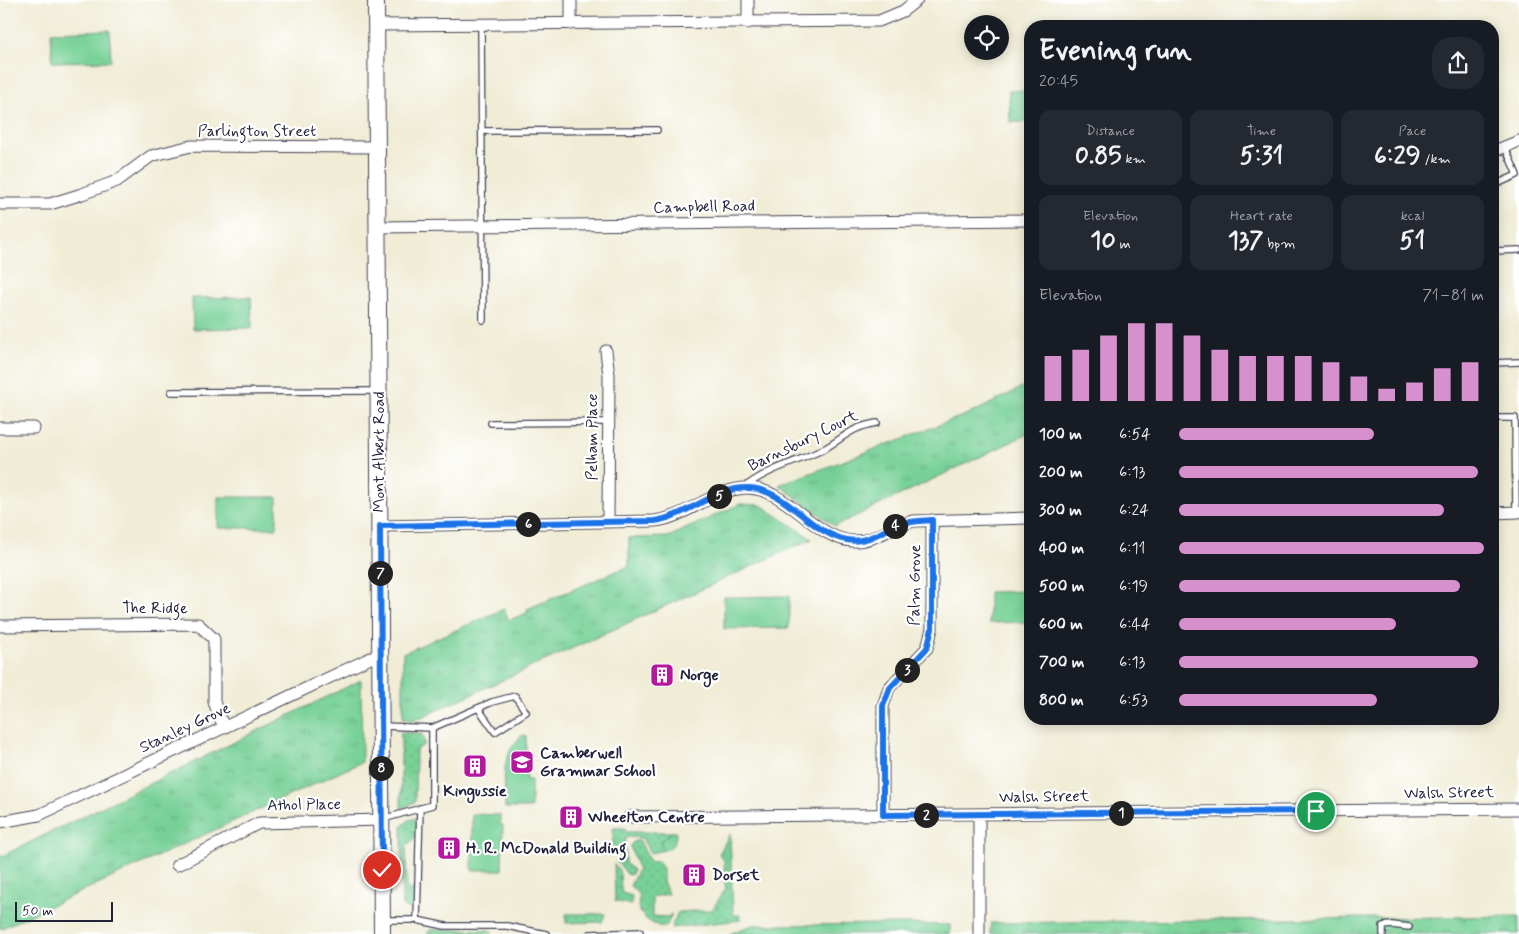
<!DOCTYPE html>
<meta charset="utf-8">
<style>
body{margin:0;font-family:Mynerve,sans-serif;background:#242831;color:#f1f3f6;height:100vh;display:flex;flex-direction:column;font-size:19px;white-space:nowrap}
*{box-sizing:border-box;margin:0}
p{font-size:16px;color:#9ea1a6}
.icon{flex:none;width:28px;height:28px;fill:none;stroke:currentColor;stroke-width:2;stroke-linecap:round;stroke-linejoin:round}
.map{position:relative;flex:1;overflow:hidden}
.details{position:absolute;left:1024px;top:20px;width:475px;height:705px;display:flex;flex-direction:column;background:#171b24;border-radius:20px;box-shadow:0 2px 12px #0003}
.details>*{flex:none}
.controls{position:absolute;left:964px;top:15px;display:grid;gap:10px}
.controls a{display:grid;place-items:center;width:45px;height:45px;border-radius:50%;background:#171b24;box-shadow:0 2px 12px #0003;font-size:25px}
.scale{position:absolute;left:15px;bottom:12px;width:98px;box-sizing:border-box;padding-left:5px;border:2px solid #22223b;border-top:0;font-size:14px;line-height:18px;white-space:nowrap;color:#22223b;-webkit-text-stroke:4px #fff;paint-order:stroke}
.pin{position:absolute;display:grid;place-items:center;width:42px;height:42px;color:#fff;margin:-21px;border:2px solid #fff;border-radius:50%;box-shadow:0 1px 5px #0007}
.km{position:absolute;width:25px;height:25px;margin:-12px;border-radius:50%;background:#222;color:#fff;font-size:14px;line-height:25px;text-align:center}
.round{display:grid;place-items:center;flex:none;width:52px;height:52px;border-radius:20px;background:#242831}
.overview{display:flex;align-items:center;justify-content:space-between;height:85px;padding:0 15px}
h1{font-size:28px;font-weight:700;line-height:38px}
.figures{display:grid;grid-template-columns:repeat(3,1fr);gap:8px;height:85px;padding:5px 15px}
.figures div{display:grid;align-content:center;border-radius:12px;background:#242831;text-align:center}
.figures b{font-size:25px;font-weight:700}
.figures small{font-size:14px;font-weight:400}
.figures p{font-size:14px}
.chart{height:140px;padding:10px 15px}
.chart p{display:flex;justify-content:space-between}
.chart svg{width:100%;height:90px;margin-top:5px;stroke:#d690ce;stroke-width:6}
ul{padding:0 15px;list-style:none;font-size:16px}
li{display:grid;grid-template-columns:80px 60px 1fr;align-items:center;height:38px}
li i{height:12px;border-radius:6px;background:#d690ce}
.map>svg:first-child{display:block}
.grass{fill:#78d197;stroke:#4d7a69}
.park{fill:url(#park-tufts);stroke:#4d7a69}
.garden{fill:url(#garden-dots);stroke:#4d7a69}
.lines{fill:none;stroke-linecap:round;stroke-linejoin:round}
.lane-casing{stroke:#414052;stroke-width:8}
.street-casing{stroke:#414052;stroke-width:13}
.secondary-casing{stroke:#414052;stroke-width:18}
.lane{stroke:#fff;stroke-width:5.5}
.street{stroke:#fff;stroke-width:11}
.secondary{stroke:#fff;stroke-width:16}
.route-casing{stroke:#fff;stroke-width:10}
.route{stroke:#1a73e8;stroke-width:6}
.labels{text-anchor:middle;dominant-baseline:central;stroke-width:4.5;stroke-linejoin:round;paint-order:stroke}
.street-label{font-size:16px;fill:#22223b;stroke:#fff}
.poi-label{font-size:16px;font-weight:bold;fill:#22223b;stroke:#fff;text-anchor:start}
</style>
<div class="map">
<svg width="1519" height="934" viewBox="0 0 1519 934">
<defs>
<pattern id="park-tufts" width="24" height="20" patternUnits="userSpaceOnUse" patternTransform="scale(1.25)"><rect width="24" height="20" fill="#78d197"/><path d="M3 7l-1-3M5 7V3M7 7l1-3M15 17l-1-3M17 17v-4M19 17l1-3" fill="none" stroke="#68b383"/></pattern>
<pattern id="garden-dots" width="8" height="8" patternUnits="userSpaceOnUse" patternTransform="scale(1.25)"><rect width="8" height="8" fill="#78d197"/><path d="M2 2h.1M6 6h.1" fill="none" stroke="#68b383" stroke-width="1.8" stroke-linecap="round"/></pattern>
</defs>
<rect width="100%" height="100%" fill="#fff"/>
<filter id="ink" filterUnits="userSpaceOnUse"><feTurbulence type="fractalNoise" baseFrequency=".02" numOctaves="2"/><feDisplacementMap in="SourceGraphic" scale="10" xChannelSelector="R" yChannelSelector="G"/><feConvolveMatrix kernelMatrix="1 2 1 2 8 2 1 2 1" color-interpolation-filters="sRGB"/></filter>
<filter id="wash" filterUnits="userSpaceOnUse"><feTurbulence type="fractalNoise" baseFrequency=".0096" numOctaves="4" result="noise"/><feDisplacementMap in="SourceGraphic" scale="20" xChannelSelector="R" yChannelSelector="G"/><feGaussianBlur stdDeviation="1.12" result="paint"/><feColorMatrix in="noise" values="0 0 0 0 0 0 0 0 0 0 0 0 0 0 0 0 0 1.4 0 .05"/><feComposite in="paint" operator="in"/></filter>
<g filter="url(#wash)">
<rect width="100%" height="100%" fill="#f0ecd5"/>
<path class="grass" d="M 110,30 L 111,61 L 52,62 L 51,32 Z
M 1030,90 L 1030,122 L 1010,122 L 1009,91 Z
M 251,297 L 252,328 L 193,329 L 192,298 Z
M 218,497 L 277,497 L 277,528 L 218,528 Z
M 1030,591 L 1030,622 L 989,623 L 989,592 Z
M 789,596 L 789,628 L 724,629 L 724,597 Z
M 523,735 L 526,736 L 526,780 L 531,780 L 531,808 L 505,808 C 505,781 499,754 523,735 Z
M 472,814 L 500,815 L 500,825 L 503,825 L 502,870 L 472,870 Z
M 672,832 L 676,832 C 676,841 674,847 665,850 L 662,848 L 660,841 Z
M 909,924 L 950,925 L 950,934 L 729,934 L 752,925 Z"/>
<path class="park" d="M 1030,383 L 1030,433 L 835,526 L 779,485 L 976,411 Z
M 740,504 L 761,505 L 812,539 L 413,721 L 403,718 L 403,653 L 504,609 L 509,620 L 527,613 L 527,609 L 629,566 L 629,538 L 668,537 Z
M 361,680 L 362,762 L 0,929 L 0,857 Z
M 1519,916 L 1519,934 L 990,934 L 991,923 Z"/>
<path class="garden" d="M 401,732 L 422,734 L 425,744 L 416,750 L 415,802 L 401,809 Z
M 416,818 L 417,836 L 406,846 L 407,891 L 416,886 L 417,894 L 413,907 L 407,909 L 402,905 L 402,826 L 409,820 Z
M 613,828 L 625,828 L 626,832 L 672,832 L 660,841 L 662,848 L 665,850 L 650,853 L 642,838 L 627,837 L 625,840 L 625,863 L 633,870 L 632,874 L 628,875 L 617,862 L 616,854 L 613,850 Z
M 730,834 L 733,915 L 741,915 L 741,920 L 671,928 L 678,912 L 712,910 L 726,888 L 723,875 L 725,862 L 719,854 Z
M 634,841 L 640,841 L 650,862 L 658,861 L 663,869 L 663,881 L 668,894 L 652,897 L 652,916 L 667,917 L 672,914 L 666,927 C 656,927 644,920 639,910 C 637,906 640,899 638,894 L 630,886 L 638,869 L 630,846 Z
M 614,864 C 623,870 619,883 622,893 L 632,896 L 631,905 L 615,901 Z
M 566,914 L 605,914 L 602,922 L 566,923 Z
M 444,929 L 491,930 L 493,934 L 427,934 L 430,930 Z"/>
</g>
<g filter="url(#ink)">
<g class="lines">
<g class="lane-casing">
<path id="lane" d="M 481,24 L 483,320
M 482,131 L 657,130
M 1492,186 L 1517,175 L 1505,147
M 1492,251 L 1519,250
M 1492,363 L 1519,362
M 171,392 L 376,391
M 1492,418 L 1515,418 L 1516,512
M 491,423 L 608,422
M 745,487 C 767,469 797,462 822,450 C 845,438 848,428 877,423
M 383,726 L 432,728 L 492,702 L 515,696 L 526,712 L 495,732 L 478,708
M 383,819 L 432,805 L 432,728
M 382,920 L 417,920 L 445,926 L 507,926 L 546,934
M 417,920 L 420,808
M 590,934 L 640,932
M 1383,934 L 1383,926 L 1392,925 L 1409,927"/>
</g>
<g class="street-casing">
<path id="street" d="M 571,0 L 571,24
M 748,0 L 748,23
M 376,25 L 879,21 L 903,11 L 917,0
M 1492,152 L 1519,141
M 0,204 L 50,204 L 82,194 L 117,181 L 151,156 L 191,146 L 377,147
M 377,227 L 1030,220
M 606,351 L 609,375 L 608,522
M 0,428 L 34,428
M 1492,513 L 1519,512
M 380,526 L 654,521 C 686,518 713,489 746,488 C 787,487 814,539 853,541 C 875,542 893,525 914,521 L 1030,518
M 0,626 L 198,624 L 214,639 L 214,702 L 224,728
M 883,815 L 883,706 L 889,688 L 927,648 L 932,629 L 932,520
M 629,817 L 1519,809
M 0,822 L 39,815 L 381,653
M 177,865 L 259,823 L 382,820
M 979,934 L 979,814"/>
</g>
<g class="secondary-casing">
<path id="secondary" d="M 376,0 L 382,934"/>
</g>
<use href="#lane" class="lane"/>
<use href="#street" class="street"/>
<use href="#secondary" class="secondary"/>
</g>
</g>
<g class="lines" filter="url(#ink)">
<g class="route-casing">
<path id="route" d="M 382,870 L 380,526 L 654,521 C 686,517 714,488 747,488 C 786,488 810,534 847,540 C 866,544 881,531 898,525 C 909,521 920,521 932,520 L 932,629 L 927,648 L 890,688 L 883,706 L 883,815 L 1316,811"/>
</g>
<use href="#route" class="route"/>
</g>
<defs>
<g id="building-square" transform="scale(1.25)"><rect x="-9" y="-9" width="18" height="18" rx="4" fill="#b5179e" stroke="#fff"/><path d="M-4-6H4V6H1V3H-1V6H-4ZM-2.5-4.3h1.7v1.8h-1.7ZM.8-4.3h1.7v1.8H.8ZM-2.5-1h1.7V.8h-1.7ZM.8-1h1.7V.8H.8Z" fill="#fff"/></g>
<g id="school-square" transform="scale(1.25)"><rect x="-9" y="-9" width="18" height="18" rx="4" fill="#b5179e" stroke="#fff"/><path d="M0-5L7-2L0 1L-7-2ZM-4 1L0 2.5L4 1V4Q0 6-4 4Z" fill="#fff"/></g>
</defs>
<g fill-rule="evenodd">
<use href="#building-square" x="662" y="675"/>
<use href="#school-square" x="522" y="762"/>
<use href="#building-square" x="475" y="766"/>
<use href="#building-square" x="571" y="817"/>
<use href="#building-square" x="449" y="848"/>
<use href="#building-square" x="694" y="875"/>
</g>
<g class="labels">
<g class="street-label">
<text x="257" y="131">Parlington Street</text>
<text transform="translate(704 207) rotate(-1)">Campbell Road</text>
<text transform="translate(592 437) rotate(-90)">Pelham Place</text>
<text transform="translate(803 441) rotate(-26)">Barnsbury Court</text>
<text transform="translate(379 452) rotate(-90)">Mont Albert Road</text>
<text transform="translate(915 585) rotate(-89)">Palm Grove</text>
<text x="155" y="608">The Ridge</text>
<text transform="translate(185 728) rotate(-25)">Stanley Grove</text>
<text transform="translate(1449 793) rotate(-1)">Walsh Street</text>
<text transform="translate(1044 797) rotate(-1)">Walsh Street</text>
<text transform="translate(304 805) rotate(-1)">Athol Place</text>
</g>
<g class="poi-label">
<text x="680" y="675">Norge</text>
<text x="540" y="753">Camberwell<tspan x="540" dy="18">Grammar School</tspan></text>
<text x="475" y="791" text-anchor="middle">Kingussie</text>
<text x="588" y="817">Wheelton Centre</text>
<text x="466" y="848">H. R. McDonald Building</text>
<text x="712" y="875">Dorset</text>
</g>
</g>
</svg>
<div class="controls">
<a><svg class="icon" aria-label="locate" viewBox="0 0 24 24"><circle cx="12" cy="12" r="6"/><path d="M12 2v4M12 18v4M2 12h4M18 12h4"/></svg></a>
</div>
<div class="scale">50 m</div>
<div class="pin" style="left:1316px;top:811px;background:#1e9e55"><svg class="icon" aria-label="arrive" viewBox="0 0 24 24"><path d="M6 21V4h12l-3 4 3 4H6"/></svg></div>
<div class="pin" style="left:382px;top:870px;background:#d93025"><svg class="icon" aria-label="check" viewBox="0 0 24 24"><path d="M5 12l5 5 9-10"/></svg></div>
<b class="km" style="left:1121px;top:813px">1</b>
<b class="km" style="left:926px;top:815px">2</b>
<b class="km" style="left:907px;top:670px">3</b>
<b class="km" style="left:895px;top:526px">4</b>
<b class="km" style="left:719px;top:496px">5</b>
<b class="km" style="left:528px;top:524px">6</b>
<b class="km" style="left:380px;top:573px">7</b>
<b class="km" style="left:381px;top:768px">8</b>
<section class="details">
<div class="overview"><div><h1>Evening run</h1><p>20:45</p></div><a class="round"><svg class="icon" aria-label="share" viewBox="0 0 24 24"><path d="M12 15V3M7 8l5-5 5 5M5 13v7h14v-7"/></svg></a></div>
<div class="figures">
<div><p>Distance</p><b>0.85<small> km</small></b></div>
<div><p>Time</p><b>5:31</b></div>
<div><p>Pace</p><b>6:29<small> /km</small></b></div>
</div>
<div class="figures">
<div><p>Elevation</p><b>10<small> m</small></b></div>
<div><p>Heart rate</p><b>137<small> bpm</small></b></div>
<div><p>kcal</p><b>51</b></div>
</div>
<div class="chart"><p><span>Elevation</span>71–81 m</p>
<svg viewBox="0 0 160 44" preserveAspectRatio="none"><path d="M5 44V22M15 44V19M25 44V12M35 44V6M45 44V6M55 44V12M65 44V19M75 44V22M85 44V22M95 44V22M105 44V25M115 44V32M125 44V38M135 44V35M145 44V28M155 44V25"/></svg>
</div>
<ul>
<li><b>100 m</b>6:54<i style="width:64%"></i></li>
<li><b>200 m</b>6:13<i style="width:98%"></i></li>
<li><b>300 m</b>6:24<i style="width:87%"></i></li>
<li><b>400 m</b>6:11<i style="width:100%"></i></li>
<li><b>500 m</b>6:19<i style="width:92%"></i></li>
<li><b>600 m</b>6:44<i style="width:71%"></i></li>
<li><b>700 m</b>6:13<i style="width:98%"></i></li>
<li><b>800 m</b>6:53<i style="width:65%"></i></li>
</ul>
</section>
</div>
